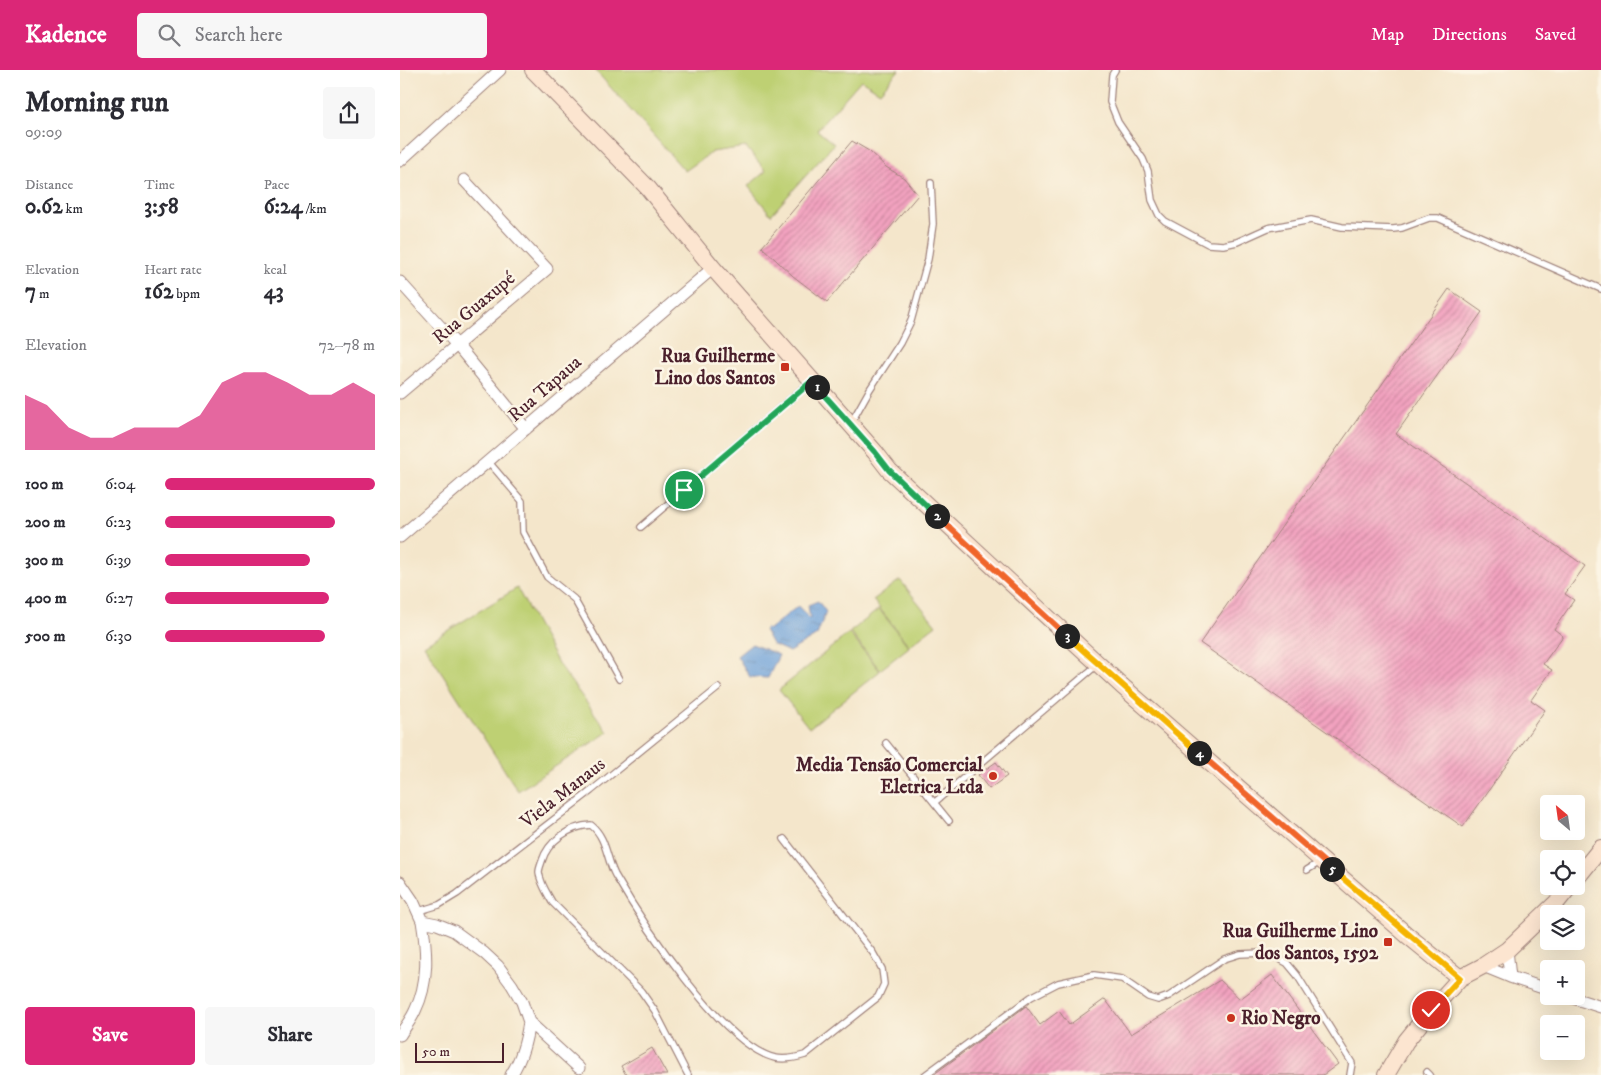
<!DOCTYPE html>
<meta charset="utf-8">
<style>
body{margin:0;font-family:"IM FELL DW Pica",serif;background:#f7f7f7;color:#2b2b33;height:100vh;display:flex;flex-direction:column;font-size:19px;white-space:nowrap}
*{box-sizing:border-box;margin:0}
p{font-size:16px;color:#7c7c81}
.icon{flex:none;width:28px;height:28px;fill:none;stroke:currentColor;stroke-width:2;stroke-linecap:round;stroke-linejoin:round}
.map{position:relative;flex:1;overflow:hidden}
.side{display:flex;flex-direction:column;background:#fff;width:400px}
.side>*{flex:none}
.needle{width:32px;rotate:331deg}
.buttons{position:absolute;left:1140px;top:725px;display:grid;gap:10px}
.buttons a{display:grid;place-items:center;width:45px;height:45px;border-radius:5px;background:#fff;box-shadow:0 5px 20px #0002;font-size:25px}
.scale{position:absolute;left:15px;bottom:12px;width:89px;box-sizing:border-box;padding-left:5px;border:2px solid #4a1f2b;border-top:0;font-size:14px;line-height:18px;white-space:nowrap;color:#4a1f2b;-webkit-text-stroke:4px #fcf5e5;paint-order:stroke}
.pin{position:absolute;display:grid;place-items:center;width:42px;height:42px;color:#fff;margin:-21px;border:2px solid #fff;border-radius:50%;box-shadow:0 1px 5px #0007}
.km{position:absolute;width:25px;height:25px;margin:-12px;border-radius:50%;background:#222;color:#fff;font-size:14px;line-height:25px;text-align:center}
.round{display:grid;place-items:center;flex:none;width:52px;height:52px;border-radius:5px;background:#f7f7f7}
.summary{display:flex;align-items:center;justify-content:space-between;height:85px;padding:0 25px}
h1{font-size:28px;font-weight:700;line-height:38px}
.figures{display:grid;grid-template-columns:repeat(3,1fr);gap:8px;height:85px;padding:5px 25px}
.figures div{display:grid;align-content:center}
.figures b{font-size:21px;font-weight:700}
.figures small{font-size:14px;font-weight:400}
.figures p{font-size:14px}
.chart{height:140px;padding:10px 25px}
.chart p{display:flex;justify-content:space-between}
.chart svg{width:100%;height:90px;margin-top:5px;fill:#db2777;opacity:.7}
.cta{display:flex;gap:10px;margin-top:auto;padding:10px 25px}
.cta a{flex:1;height:58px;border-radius:5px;background:#db2777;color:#fff;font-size:20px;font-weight:700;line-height:58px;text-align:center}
.cta a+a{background:#f7f7f7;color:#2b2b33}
ul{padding:0 25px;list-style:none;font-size:16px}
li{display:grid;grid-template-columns:80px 60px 1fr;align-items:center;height:38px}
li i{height:12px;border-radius:6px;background:#db2777}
header{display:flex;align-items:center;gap:30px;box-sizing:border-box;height:70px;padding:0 25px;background:#db2777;color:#fff}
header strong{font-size:24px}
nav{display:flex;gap:28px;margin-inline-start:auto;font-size:18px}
.search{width:350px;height:45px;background:#f7f7f7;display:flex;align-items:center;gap:12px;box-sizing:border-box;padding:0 18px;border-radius:5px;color:#7c7c81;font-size:19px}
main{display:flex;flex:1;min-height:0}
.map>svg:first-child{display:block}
.green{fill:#bed073;stroke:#84784f}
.water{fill:url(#water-ripples);stroke:#5c6082}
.building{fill:url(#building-hatch)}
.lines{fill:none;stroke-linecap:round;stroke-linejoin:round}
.lane-casing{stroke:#9f827b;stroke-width:8}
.street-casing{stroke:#9f827b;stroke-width:13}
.secondary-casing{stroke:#9f827b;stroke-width:18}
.lane{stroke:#fff;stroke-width:5.5}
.street{stroke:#fff;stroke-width:11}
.secondary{stroke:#fce5d0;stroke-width:16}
.split-1-casing{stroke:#fff;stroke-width:10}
.split-2-casing{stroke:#fff;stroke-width:10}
.split-3-casing{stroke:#fff;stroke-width:10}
.split-4-casing{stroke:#fff;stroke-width:10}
.split-5-casing{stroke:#fff;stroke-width:10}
.split-6-casing{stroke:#fff;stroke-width:10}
.split-1{stroke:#22a559;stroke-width:6}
.split-2{stroke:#22a559;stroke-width:6}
.split-3{stroke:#f0652b;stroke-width:6}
.split-4{stroke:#f5b400;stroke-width:6}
.split-5{stroke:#f0652b;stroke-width:6}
.split-6{stroke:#f5b400;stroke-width:6}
.poi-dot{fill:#c8321e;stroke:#fcf5e5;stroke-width:2}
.labels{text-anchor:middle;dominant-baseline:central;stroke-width:5;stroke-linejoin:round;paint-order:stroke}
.street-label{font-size:19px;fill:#4a1f2b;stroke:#fcf5e5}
.poi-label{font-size:19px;font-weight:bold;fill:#4a1f2b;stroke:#fcf5e5;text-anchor:end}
</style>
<header>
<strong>Kadence</strong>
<div class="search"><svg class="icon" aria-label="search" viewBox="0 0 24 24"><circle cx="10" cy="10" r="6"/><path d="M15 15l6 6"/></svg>Search here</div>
<nav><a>Map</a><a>Directions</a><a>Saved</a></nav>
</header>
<main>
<section class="side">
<div class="summary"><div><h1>Morning run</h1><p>09:09</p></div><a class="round"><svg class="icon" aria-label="share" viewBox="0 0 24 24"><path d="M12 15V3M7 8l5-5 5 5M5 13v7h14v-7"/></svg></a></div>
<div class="figures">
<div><p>Distance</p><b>0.62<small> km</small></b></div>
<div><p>Time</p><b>3:58</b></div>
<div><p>Pace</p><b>6:24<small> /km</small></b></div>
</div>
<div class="figures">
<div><p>Elevation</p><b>7<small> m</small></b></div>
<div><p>Heart rate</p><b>162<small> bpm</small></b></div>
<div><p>kcal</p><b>43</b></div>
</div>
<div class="chart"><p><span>Elevation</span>72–78 m</p>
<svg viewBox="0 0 160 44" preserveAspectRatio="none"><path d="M0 44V17L10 22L20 33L30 38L40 38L50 33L60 33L70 33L80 27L90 11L100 6L110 6L120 11L130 17L140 17L150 11L160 17V44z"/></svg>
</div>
<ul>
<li><b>100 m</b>6:04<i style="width:100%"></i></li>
<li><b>200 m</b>6:23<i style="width:81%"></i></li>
<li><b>300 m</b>6:39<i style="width:69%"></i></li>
<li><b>400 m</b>6:27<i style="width:78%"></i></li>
<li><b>500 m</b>6:30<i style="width:76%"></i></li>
</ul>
<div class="cta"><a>Save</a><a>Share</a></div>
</section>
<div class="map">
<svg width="1201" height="1005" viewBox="0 0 1201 1005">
<defs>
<pattern id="water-ripples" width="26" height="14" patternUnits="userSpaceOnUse" patternTransform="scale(1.25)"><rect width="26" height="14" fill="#6ea1d9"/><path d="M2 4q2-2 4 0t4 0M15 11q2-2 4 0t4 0" fill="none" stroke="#5c83b0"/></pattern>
<pattern id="building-hatch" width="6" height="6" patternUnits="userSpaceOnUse" patternTransform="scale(1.25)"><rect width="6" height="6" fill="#f3a3c0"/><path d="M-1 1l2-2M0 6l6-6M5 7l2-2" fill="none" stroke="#c7849c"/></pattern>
</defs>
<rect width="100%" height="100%" fill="#fcf5e5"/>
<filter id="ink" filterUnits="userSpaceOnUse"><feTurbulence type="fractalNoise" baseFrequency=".02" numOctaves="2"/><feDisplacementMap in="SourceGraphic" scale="10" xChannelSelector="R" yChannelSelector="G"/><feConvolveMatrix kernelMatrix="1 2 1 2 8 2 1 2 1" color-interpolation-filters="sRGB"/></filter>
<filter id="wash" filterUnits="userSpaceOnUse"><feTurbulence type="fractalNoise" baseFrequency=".0096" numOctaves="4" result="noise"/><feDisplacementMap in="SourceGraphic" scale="20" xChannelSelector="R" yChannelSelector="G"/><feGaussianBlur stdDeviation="1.12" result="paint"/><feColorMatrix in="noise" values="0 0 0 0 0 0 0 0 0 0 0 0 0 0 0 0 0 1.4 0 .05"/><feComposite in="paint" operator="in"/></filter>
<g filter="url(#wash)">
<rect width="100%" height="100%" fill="#f4e6cb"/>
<path class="green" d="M 195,0 L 499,0 L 480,22 L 461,10 L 417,60 L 434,74 L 371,145 L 348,116 L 366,101 L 346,77 L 312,82 L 285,101 Z
M 500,510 L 536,555 L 509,576 L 473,530 Z
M 117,518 L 159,595 L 208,662 L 118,721 L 24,575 Z
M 479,539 L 509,577 L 480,600 L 450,562 Z
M 449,563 L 480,601 L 409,658 L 379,620 Z"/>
<path class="water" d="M 418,531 L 426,542 L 417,565 L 389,582 L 372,574 L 364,560 L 366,558 L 368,560 L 398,536 L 410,549 L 408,535 Z
M 352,574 L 379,585 L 368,608 L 350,607 L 337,586 Z"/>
<g id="blocks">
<path class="building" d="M 452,71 L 469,81 L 486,97 L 504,108 L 518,125 L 427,232 L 393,206 L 362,177 Z
M 1049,219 L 1082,242 L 996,364 L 1185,496 L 1165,524 L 1174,530 L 1154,559 L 1163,566 L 1143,594 L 1152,600 L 1131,630 L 1145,640 L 1063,757 L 800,573 Z
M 596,692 L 607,706 L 589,719 L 578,705 Z
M 872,905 L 938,994 L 923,1005 L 533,1005 L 626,936 L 640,955 L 659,941 L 669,955 L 705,929 L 731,964 L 820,910 L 840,929 Z
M 252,978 L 267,1005 L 226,1005 L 221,996 Z"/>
</g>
</g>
<g filter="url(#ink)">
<use href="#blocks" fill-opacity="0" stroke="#9f827b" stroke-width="1"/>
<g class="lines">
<g class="lane-casing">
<path id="lane" d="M 715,0 L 712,5 L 710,32 L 718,52 L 743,89 L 748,101 L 752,130 L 759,145 L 765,151 L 808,174 L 823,175 L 837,172 L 868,158 L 911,150 L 942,157 L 993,159 L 1002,158 L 1029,148 L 1038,148 L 1201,219
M 451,353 L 470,319 L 500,273 L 511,251 L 528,189 L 533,154 L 531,113
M 88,391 L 122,431 L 123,462 L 147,507 L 174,529 L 219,609
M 241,457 L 410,312
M 486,673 L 549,751
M 535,732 L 697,595
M 907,800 L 920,792
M 19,841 L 39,835 L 57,824 L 191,721 L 318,618
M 1027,1002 L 1030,1005
M 288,1005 L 255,941 L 241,921 L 152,832 C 147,823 140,813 139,802 C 139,799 141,794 142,791 C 148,771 170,756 191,755 C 207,768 206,788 215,805 C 242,852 323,976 375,988 C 385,990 395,988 405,985 L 478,927 L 484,914 L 482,899 L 473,883 L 384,769
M 525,1005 L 631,927 L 658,913 L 694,905 L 722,909 L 748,927 L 758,930 L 769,926 L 824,889 L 840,884 L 862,883 L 876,887 L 887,893 L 897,905 L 952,993 L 950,1005"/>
</g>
<g class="street-casing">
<path id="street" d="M 0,91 L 100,0
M 0,212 L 57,275 L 126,359
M 0,323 L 147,199 L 64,110
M 0,467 L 313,198
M 0,812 L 13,831 L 22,851 L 37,854 L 54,861 L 84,883 L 98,896 L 112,915 L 122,932 L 129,952 L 179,998
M 1107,880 L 1110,907
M 1083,896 L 1110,907 L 1149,920
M 1167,926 L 1201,937
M 0,965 C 5,957 11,950 15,941 C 29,913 27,881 22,851
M 111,1005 C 122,988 126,971 129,952"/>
</g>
<g class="secondary-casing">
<path id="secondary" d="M 133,0 L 248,118 L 313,198 L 475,382 L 489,400 L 722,616 L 1007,865 L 1060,908
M 1176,809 L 1201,778
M 986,1005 L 1006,971 L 1031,940 L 1060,908 L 1083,896 L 1107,880 L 1157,832 L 1170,816"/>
</g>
<use href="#lane" class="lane"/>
<use href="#street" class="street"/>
<use href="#secondary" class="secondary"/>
</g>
</g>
<g class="lines" filter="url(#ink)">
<g class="split-1-casing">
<path id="split-1" d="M 284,420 L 412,311 L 417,317"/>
</g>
<g class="split-2-casing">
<path id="split-2" d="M 417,317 L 475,382 L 489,400 L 537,446"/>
</g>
<g class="split-3-casing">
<path id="split-3" d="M 537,446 L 667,566"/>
</g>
<g class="split-4-casing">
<path id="split-4" d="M 667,566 L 799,683"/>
</g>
<g class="split-5-casing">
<path id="split-5" d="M 799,683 L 932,799"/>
</g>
<g class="split-6-casing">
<path id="split-6" d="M 932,799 L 1060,908 L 1031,940"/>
</g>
<use href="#split-1" class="split-1"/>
<use href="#split-2" class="split-2"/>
<use href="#split-3" class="split-3"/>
<use href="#split-4" class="split-4"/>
<use href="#split-5" class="split-5"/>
<use href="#split-6" class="split-6"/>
</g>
<g class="poi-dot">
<rect x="380" y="292" width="10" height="10" rx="2.5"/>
<circle cx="593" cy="706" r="5"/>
<rect x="983" y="867" width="10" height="10" rx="2.5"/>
<circle cx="831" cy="948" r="5"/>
</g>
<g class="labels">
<g class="street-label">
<text transform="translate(74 238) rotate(-40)">Rua Guaxupé</text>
<text transform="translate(145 319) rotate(-41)">Rua Tapaua</text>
<text transform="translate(163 723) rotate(-38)">Viela Manaus</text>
</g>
<g class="poi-label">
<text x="375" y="286">Rua Guilherme<tspan x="375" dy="22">Lino dos Santos</tspan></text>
<text x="583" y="695">Media Tensão Comercial<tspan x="583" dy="22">Eletrica Ltda</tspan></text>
<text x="978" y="861">Rua Guilherme Lino<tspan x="978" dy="22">dos Santos, 1592</tspan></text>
<text x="841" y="948" text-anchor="start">Rio Negro</text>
</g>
</g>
</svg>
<div class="buttons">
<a><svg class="needle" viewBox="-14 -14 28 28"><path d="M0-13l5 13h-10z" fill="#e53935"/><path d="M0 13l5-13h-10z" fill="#7c7c81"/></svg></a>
<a><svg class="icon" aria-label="locate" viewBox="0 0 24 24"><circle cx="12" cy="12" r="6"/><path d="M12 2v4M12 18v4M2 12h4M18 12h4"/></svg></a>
<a><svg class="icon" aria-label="layers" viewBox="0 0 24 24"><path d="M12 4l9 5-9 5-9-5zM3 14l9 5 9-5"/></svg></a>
<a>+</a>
<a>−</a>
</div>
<div class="scale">50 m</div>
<div class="pin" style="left:284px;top:420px;background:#1e9e55"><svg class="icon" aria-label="arrive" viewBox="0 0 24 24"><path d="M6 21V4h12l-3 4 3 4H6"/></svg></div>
<div class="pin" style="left:1031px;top:940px;background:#d93025"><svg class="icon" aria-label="check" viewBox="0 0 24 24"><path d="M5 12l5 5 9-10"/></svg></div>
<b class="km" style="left:417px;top:317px">1</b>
<b class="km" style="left:537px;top:446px">2</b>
<b class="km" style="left:667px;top:566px">3</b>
<b class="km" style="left:799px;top:683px">4</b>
<b class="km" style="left:932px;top:799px">5</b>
</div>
</main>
